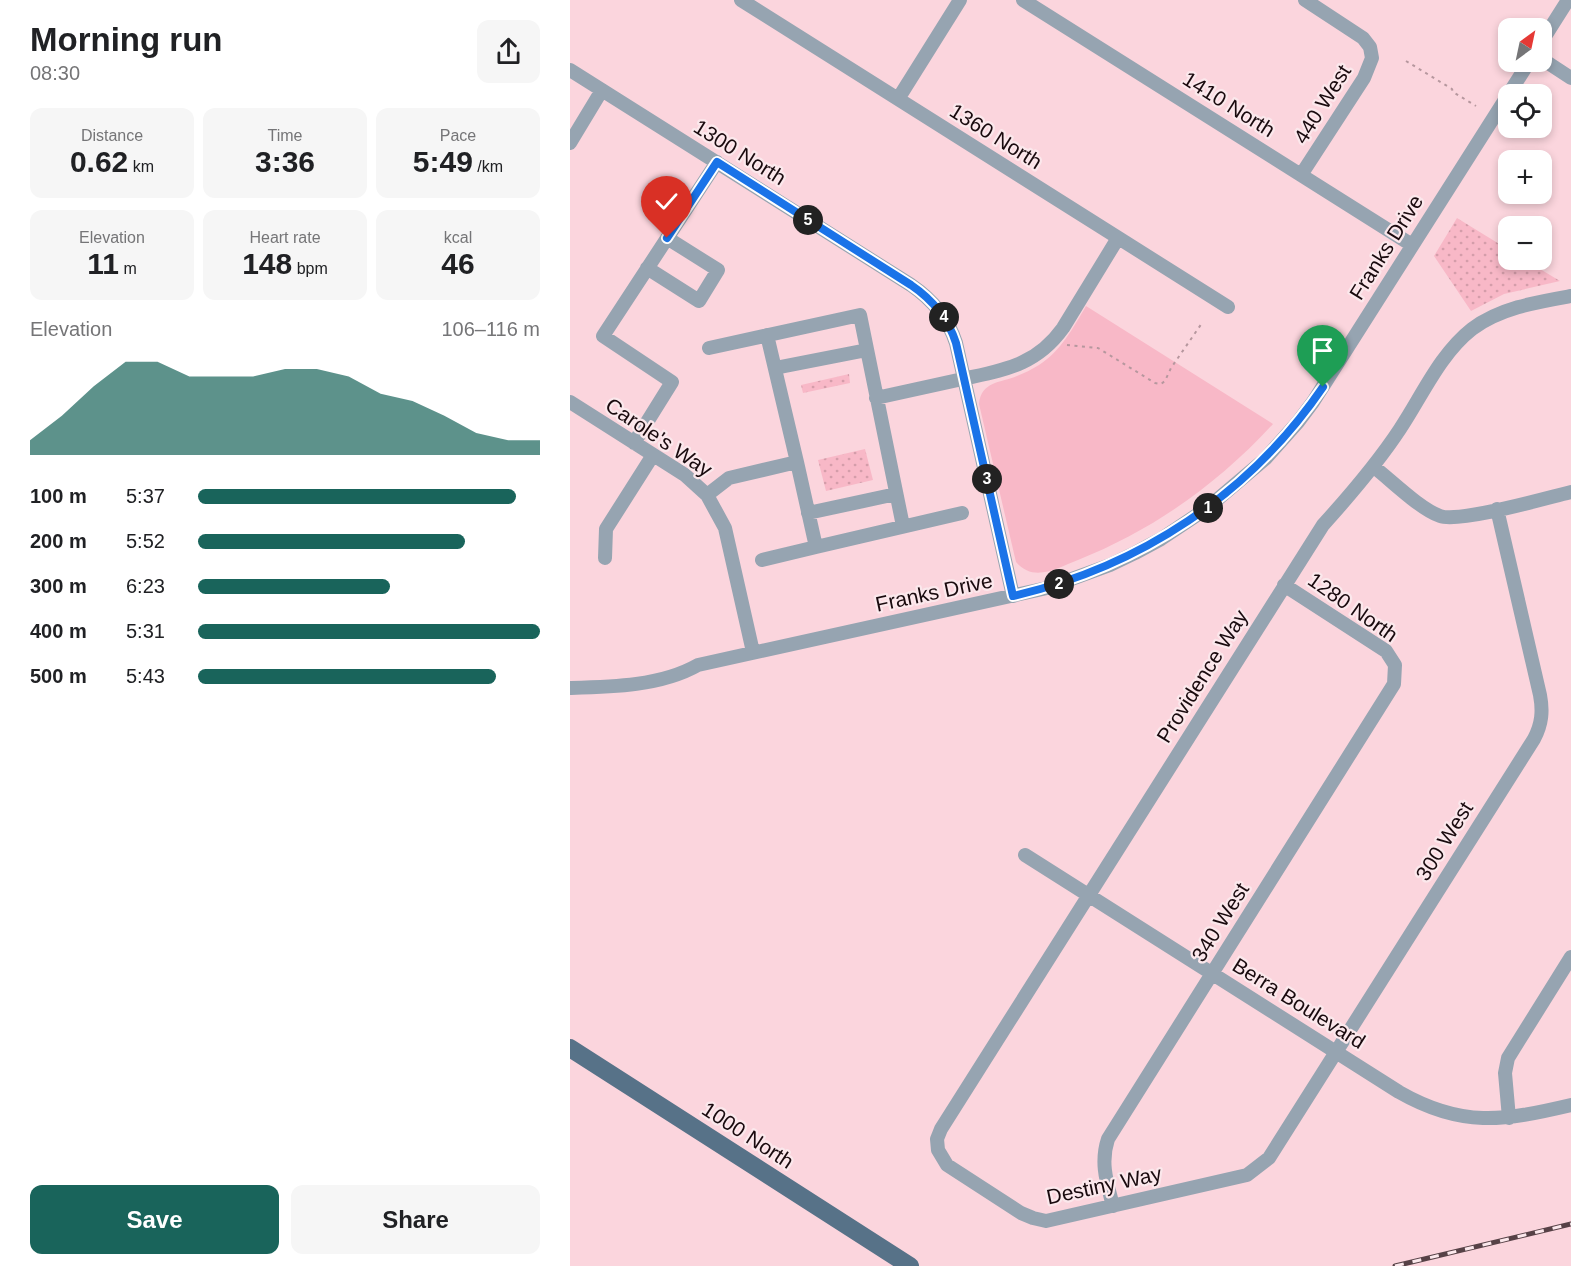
<!DOCTYPE html>
<meta charset="utf-8">
<style>
body{margin:0;font-family:Arial,sans-serif;background:#f6f6f6;color:#202124;height:100vh;display:flex;flex-direction:column;font-size:22px;white-space:nowrap}
*{box-sizing:border-box;margin:0}
p{font-size:20px;color:#757577}
.icon{flex:none;width:33px;height:33px;fill:none;stroke:currentColor;stroke-width:2;stroke-linecap:round;stroke-linejoin:round}
.map{position:relative;flex:1;overflow:hidden}
.panel{display:flex;flex-direction:column;background:#fff;width:570px}
.panel>*{flex:none}
.needle{width:39px;rotate:33deg}
.buttons{position:absolute;left:928px;top:18px;display:grid;gap:12px}
.buttons a{display:grid;place-items:center;width:54px;height:54px;border-radius:12px;background:#fff;box-shadow:0 3px 9px #0003;font-size:30px}
.pin{position:absolute;display:grid;place-items:center;width:51px;height:51px;color:#fff;margin:-62px -26px;border-radius:50% 50% 50% 0;rotate:-45deg;box-shadow:0 0 6px #0007}
.pin .icon{rotate:45deg}
.km{position:absolute;width:30px;height:30px;margin:-15px;border-radius:50%;background:#222;color:#fff;font-size:16px;line-height:30px;text-align:center}
.round{display:grid;place-items:center;flex:none;width:63px;height:63px;border-radius:12px;background:#f6f6f6}
.headline{display:flex;align-items:center;justify-content:space-between;height:102px;padding:0 30px}
h1{font-size:33px;font-weight:600;line-height:45px}
.figures{display:grid;grid-template-columns:repeat(3,1fr);gap:9px;height:102px;padding:6px 30px}
.figures div{display:grid;align-content:center;border-radius:12px;background:#f6f6f6;text-align:center}
.figures b{font-size:30px;font-weight:600}
.figures small{font-size:16px;font-weight:400}
.figures p{font-size:16px}
.chart{height:168px;padding:12px 30px}
.chart p{display:flex;justify-content:space-between}
.chart svg{width:100%;height:108px;margin-top:6px;fill:#19645b;opacity:.7}
.action{display:flex;gap:12px;margin-top:auto;padding:12px 30px}
.action a{flex:1;height:69px;border-radius:12px;background:#19645b;color:#fff;font-size:24px;font-weight:600;line-height:69px;text-align:center}
.action a+a{background:#f6f6f6;color:#202124}
ul{padding:0 30px;list-style:none;font-size:20px}
li{display:grid;grid-template-columns:96px 72px 1fr;align-items:center;height:45px}
li i{height:15px;border-radius:8px;background:#19645b}
main{display:flex;flex:1;min-height:0}
.map>svg:first-child{display:block}
.grass{fill:url(#grass-dots)}
.park{fill:#f8b8c7}
.lines{fill:none;stroke-linecap:round;stroke-linejoin:round}
.path{stroke:#b6979e;stroke-width:2;stroke-dasharray:3 4.5;stroke-linecap:butt}
.minor{stroke:#96a4b1;stroke-width:14}
.major{stroke:#577288;stroke-width:18}
.rail-casing{stroke:#574247;stroke-width:5}
.rail{stroke:#fbe8ec;stroke-width:3;stroke-dasharray:9;stroke-linecap:butt}
.route-casing{stroke:#fff;stroke-width:12}
.route{stroke:#1a73e8;stroke-width:8}
.labels{text-anchor:middle;dominant-baseline:central;stroke-width:4.5;stroke-linejoin:round;paint-order:stroke}
.street-label{font-size:21px;fill:#190a0e;stroke:#fbe8ec}
</style>
<main>
<section class="panel">
<div class="headline"><div><h1>Morning run</h1><p>08:30</p></div><a class="round"><svg class="icon" aria-label="share" viewBox="0 0 24 24"><path d="M12 15V3M7 8l5-5 5 5M5 13v7h14v-7"/></svg></a></div>
<div class="figures">
<div><p>Distance</p><b>0.62<small> km</small></b></div>
<div><p>Time</p><b>3:36</b></div>
<div><p>Pace</p><b>5:49<small> /km</small></b></div>
</div>
<div class="figures">
<div><p>Elevation</p><b>11<small> m</small></b></div>
<div><p>Heart rate</p><b>148<small> bpm</small></b></div>
<div><p>kcal</p><b>46</b></div>
</div>
<div class="chart"><p><span>Elevation</span>106–116 m</p>
<svg viewBox="0 0 160 44" preserveAspectRatio="none"><path d="M0 44V38L10 28L20 16L30 6L40 6L50 12L60 12L70 12L80 9L90 9L100 12L110 19L120 22L130 28L140 35L150 38L160 38V44z"/></svg>
</div>
<ul>
<li><b>100 m</b>5:37<i style="width:93%"></i></li>
<li><b>200 m</b>5:52<i style="width:78%"></i></li>
<li><b>300 m</b>6:23<i style="width:56%"></i></li>
<li><b>400 m</b>5:31<i style="width:100%"></i></li>
<li><b>500 m</b>5:43<i style="width:87%"></i></li>
</ul>
<div class="action"><a>Save</a><a>Share</a></div>
</section>
<div class="map">
<svg width="1001" height="1266" viewBox="0 0 1001 1266">
<defs>
<pattern id="grass-dots" width="8" height="8" patternUnits="userSpaceOnUse" patternTransform="scale(1.5)"><rect width="8" height="8" fill="#f8b8c7"/><path d="M2 2h.1M6 6h.1" fill="none" stroke="#d49daa" stroke-width="1.8" stroke-linecap="round"/></pattern>
</defs>
<rect width="100%" height="100%" fill="#fbd5dd"/>
<path class="grass" d="M 887,218 L 939,250 L 939,260 L 955,260 L 990,281 L 934,294 L 901,311 L 864,256 Z
M 279,374 L 280,383 L 233,393 L 231,385 Z
M 295,449 L 303,480 L 256,491 L 248,460 Z"/>
<path class="park" d="M 516,306 L 703,424 C 648,484 583,530 508,560 C 487,568 464,583 446,562 L 409,404 C 411,381 431,383 447,376 C 455,373 462,369 469,365 C 491,351 503,328 516,306 Z"/>
<g class="lines">
<path class="path" d="M 836,61 L 882,89 L 883,92 L 906,106
M 497,345 L 528,348 L 585,383 L 591,384 L 595,381 L 601,368 L 632,323"/>
<path class="minor" d="M 171,0 L 658,307
M 453,0 L 842,245
M 972,41 L 998,0
M 972,59 L 1001,78
M 0,70 L 341,285 C 363,300 378,318 386,343 L 443,596
M 328,99 L 390,0
M 0,143 L 32,90
M 731,175 L 794,78 L 802,58 L 800,47 L 793,38 L 735,0
M 77,268 L 129,301 L 148,270 L 97,238
M 197,335 L 227,462
M 139,348 L 290,315 L 333,526
M 205,368 L 297,350
M 306,398 C 334,392 361,386 388,380 C 432,370 465,367 493,328 L 548,238
M 0,402 L 115,475 L 137,495 L 155,528 L 183,652
M 64,443 L 102,382 L 33,336 L 147,162
M 804,467 C 822,481 850,509 870,516 C 890,523 976,498 1001,492
M 137,495 L 159,478 L 227,462 L 246,547 L 192,560
M 927,509 L 970,695 C 973,711 972,724 964,739 L 699,1158 L 677,1175 L 476,1221 L 463,1218 L 451,1213 L 377,1165 L 368,1150 L 367,1139 L 371,1129 L 753,525 C 781,494 807,464 830,429 C 852,396 870,354 902,329 C 930,308 967,302 1001,296
M 238,513 L 326,494
M 246,547 L 392,513
M 35,558 L 36,529 L 83,455
M 0,688 C 42,687 91,686 128,665 L 477,588 L 540,565 L 565,553 L 591,539 L 636,509 L 695,459 L 728,422 L 743,402 L 959,62
M 455,855 L 829,1092 C 892,1128 933,1121 1001,1105
M 939,1118 L 935,1073 L 938,1058 L 1001,957
M 543,1206 C 537,1183 530,1163 538,1139 L 824,684 L 825,665 L 816,651 L 714,585"/>
<path class="major" d="M 0,1048 L 340,1266"/>
<g class="rail-casing">
<path id="rail" d="M 825,1266 L 1001,1224"/>
</g>
<use href="#rail" class="rail"/>
</g>
<g class="lines">
<g class="route-casing">
<path id="route" d="M 97,238 L 147,162 L 341,285 C 363,300 378,318 386,343 L 443,596 C 570,567 680,494 753,387"/>
</g>
<use href="#route" class="route"/>
</g>
<g class="labels">
<g class="street-label">
<text transform="translate(659 104) rotate(32)">1410 North</text>
<text transform="translate(752 104) rotate(-58)">440 West</text>
<text transform="translate(426 136) rotate(32)">1360 North</text>
<text transform="translate(170 152) rotate(32)">1300 North</text>
<text transform="translate(816 247) rotate(-58)">Franks Drive</text>
<text transform="translate(89 437) rotate(34)">Carole's Way</text>
<text transform="translate(364 592) rotate(-12)">Franks Drive</text>
<text transform="translate(783 607) rotate(35)">1280 North</text>
<text transform="translate(632 676) rotate(-58)">Providence Way</text>
<text transform="translate(874 841) rotate(-58)">300 West</text>
<text transform="translate(650 922) rotate(-58)">340 West</text>
<text transform="translate(729 1003) rotate(32)">Berra Boulevard</text>
<text transform="translate(178 1135) rotate(33)">1000 North</text>
<text transform="translate(534 1185) rotate(-12)">Destiny Way</text>
</g>
</g>
</svg>
<div class="buttons">
<a><svg class="needle" viewBox="-14 -14 28 28"><path d="M0-13l5 13h-10z" fill="#e53935"/><path d="M0 13l5-13h-10z" fill="#757577"/></svg></a>
<a><svg class="icon" aria-label="locate" viewBox="0 0 24 24"><circle cx="12" cy="12" r="6"/><path d="M12 2v4M12 18v4M2 12h4M18 12h4"/></svg></a>
<a>+</a>
<a>−</a>
</div>
<div class="pin" style="left:753px;top:387px;background:#1e9e55"><svg class="icon" aria-label="arrive" viewBox="0 0 24 24"><path d="M6 21V4h12l-3 4 3 4H6"/></svg></div>
<div class="pin" style="left:97px;top:238px;background:#d93025"><svg class="icon" aria-label="check" viewBox="0 0 24 24"><path d="M5 12l5 5 9-10"/></svg></div>
<b class="km" style="left:638px;top:508px">1</b>
<b class="km" style="left:489px;top:584px">2</b>
<b class="km" style="left:417px;top:479px">3</b>
<b class="km" style="left:374px;top:317px">4</b>
<b class="km" style="left:238px;top:220px">5</b>
</div>
</main>
